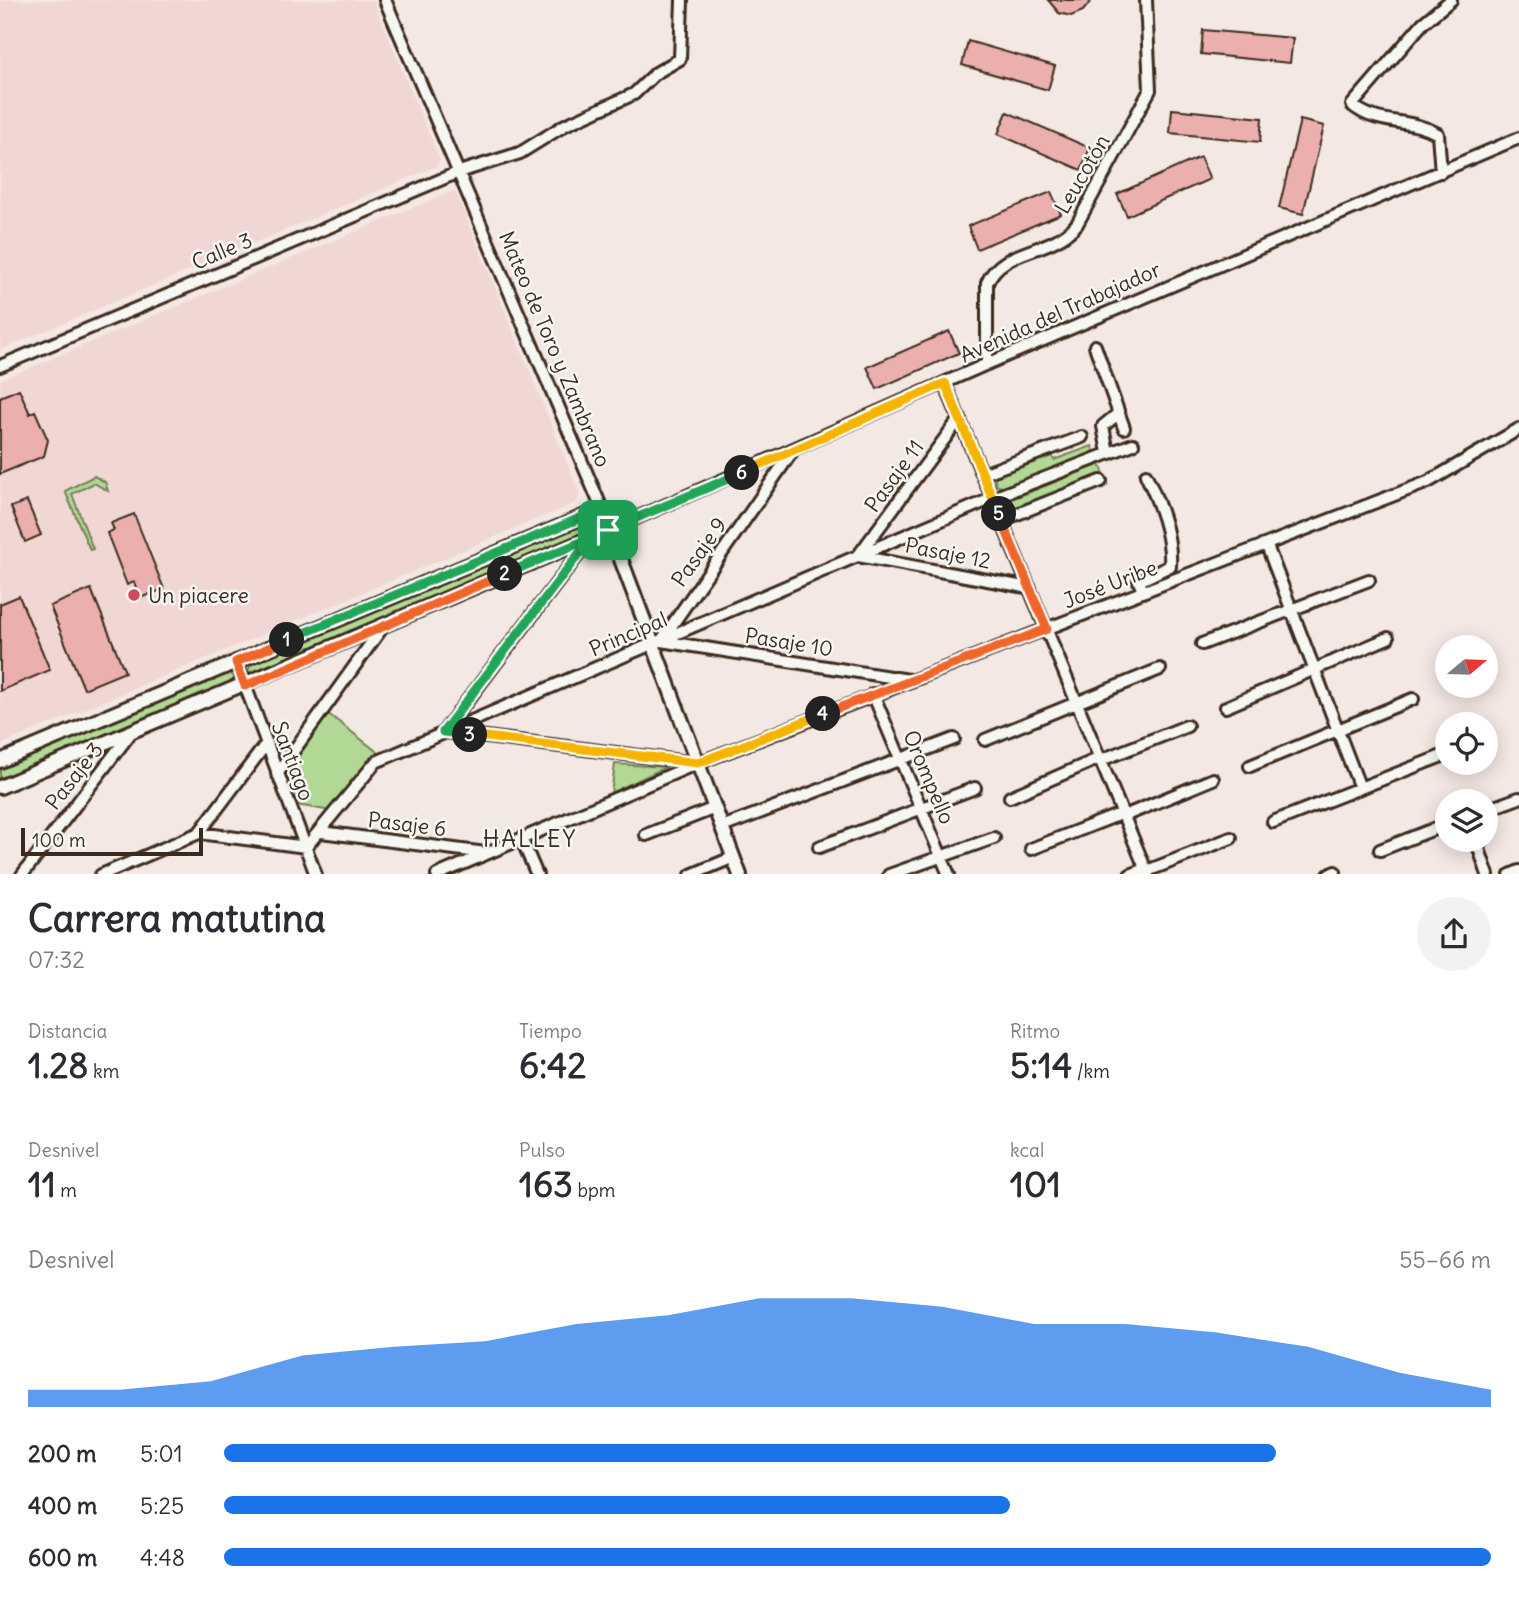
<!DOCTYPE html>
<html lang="es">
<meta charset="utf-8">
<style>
body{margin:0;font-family:Delius,sans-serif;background:#f2f2f3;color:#2b2b33;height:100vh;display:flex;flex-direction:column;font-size:26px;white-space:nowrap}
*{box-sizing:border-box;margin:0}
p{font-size:23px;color:#7c7c81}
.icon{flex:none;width:38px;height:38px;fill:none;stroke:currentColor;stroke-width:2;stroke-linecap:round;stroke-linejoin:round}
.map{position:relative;height:874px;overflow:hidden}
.sheet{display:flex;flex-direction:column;background:#fff;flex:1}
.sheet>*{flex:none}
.needle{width:46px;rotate:71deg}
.buttons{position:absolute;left:1435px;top:635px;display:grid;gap:14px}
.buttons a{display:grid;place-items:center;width:63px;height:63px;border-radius:50%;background:#fff;box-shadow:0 4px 18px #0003;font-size:35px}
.scale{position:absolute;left:21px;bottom:18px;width:182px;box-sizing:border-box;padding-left:7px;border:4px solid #3b2a1e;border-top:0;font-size:19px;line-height:24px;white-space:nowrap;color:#3b2a1e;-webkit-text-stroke:5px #f6f6f2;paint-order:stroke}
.pin{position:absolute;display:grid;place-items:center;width:60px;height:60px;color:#fff;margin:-30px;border-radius:14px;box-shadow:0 4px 10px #0006}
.km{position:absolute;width:35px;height:35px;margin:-18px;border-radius:50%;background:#222;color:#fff;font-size:19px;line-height:35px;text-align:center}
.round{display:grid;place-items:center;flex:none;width:74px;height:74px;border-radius:37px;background:#f2f2f3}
.headline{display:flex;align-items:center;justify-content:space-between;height:119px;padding:0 28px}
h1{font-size:38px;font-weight:700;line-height:52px}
.metrics{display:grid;grid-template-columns:repeat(3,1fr);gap:10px;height:119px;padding:7px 28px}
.metrics div{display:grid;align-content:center}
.metrics b{font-size:35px;font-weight:700}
.metrics small{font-size:19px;font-weight:400}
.metrics p{font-size:19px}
.chart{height:196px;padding:14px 28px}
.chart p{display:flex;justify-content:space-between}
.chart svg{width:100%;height:126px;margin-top:7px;fill:#1a73e8;opacity:.7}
ul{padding:0 28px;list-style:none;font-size:23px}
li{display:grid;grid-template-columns:112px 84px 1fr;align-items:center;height:52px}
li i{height:18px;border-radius:9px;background:#1a73e8}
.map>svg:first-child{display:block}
.built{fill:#f1d7d4}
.green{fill:#b1d894;stroke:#768159;stroke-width:2}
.building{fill:#ebb0ae;stroke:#3b2a1e;stroke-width:2}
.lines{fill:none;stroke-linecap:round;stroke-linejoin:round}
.minor-casing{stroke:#3b2a1e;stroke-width:16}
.tertiary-casing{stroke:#3b2a1e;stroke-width:18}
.minor{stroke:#f6f6f2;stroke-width:10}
.tertiary{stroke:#f6f6f2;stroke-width:12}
.split-1-casing{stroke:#fff;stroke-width:14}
.split-2-casing{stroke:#fff;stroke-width:14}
.split-3-casing{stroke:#fff;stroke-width:14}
.split-4-casing{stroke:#fff;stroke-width:14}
.split-5-casing{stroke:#fff;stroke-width:14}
.split-6-casing{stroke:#fff;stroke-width:14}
.split-7-casing{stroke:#fff;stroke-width:14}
.split-1{stroke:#22a559;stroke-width:9}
.split-2{stroke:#f0652b;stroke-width:9}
.split-3{stroke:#22a559;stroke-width:9}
.split-4{stroke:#f5b400;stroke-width:9}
.split-5{stroke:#f0652b;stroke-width:9}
.split-6{stroke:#f5b400;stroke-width:9}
.split-7{stroke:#22a559;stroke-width:9}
.poi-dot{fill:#d1495b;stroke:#f6f6f2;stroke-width:2.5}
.labels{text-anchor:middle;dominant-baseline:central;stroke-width:5;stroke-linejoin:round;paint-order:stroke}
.street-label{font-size:21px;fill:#3b2a1e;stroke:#f6f6f2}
.poi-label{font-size:21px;fill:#3b2a1e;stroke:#f6f6f2;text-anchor:start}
.neighbourhood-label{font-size:23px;letter-spacing:2px;fill:#3b2a1e;stroke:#f6f6f2}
</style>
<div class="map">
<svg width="1519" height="875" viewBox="0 0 1519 875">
<rect width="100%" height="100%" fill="#f4e8e4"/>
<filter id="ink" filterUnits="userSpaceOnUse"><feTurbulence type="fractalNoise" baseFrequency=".0143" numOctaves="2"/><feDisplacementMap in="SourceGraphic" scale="14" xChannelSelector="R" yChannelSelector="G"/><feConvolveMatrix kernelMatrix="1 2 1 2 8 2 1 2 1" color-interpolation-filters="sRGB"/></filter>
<g filter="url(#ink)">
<path class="built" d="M 0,0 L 373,0 L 440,160 L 437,166 L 0,350 Z
M 455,190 L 580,494 L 576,503 L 0,745 L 0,380 Z"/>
<path class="green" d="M 1092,446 L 1095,454 L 1013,485 L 1003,488 L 996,485 L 994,477 L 1052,455 L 1054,460 Z
M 1100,464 L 1105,476 L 1008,511 L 1007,501 Z
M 94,476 L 105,482 L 108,491 L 94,483 L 72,494 L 93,549 L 90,550 L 65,491 Z
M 592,520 L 599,524 L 597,529 L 506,568 L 500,558 Z
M 485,565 L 490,569 L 489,576 L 255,675 L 248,671 L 252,662 Z
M 228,672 L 235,677 L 232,684 L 0,780 L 0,767 Z
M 326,712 L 380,754 L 368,762 L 331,811 L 297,805 L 284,772 Z
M 615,764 L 666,767 L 611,793 Z"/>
<path class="building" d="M 1048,0 L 1092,0 L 1083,11 L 1071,16 L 1059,13 Z
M 1203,30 L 1293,38 L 1290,63 L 1201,54 Z
M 968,41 L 1055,66 L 1048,90 L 962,65 Z
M 1172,109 L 1262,118 L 1260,142 L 1170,133 Z
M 1007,112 L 1090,148 L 1081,170 L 998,134 Z
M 1300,120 L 1324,126 L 1303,214 L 1279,208 Z
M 1200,157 L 1210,179 L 1127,216 L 1117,194 Z
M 1051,192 L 1061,214 L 977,249 L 968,226 Z
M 949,331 L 959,353 L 877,389 L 867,367 Z
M 19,389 L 30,414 L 35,411 L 48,440 L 44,456 L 0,474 L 0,397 Z
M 27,501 L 41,535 L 25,542 L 11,507 Z
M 134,514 L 164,589 L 140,598 L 134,582 L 127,585 L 107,533 L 114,530 L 111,523 Z
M 91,589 L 125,672 L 84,689 L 50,606 Z
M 19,596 L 50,670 L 0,691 L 0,604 Z"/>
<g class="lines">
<g class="minor-casing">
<path id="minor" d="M 385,0 L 602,509
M 1441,172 L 1438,134 C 1409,117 1379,127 1352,105 L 1423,23 L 1451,0
M 1095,346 L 1124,428
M 987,364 L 987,283 C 1002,247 1051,255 1077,224 L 1150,90 L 1146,0
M 0,366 L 459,172 L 520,153 L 565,125 L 634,94 L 656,73 L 680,59 L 682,0
M 945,384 L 1148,875
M 960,418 L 858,556 L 1030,588
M 792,452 L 661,641 L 909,680
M 1108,453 L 1103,426 L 1119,413
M 983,474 L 1082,437
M 1002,520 L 1101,481
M 609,530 L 987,364 L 1519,138
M 1267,546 L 1360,788
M 1143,592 L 1139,581 L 1170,566 C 1172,535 1159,503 1146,475
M 1202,644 L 1369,580
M 236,661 L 316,875
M 873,694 L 949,875
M 1226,707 L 1388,638
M 445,730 L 591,538
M 446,732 L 697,763
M 985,740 L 1160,669
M 1101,760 L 1187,726
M 1250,766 L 1413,699
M 277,774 L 382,628
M 1010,797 L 1100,758
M 1486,810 L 1519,798
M 1124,816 L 1213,779
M 1273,822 L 1447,754
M 722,827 L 954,739
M 321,832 L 486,853
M 199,833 L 306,847 L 376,762 L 993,498 L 1133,444
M 646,835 L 715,808
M 522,840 L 537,875
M 1476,840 L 1488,875
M 819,847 L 975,788
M 1031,849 L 1123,813
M 1380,850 L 1447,824
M 1147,871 L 1231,838
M 22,875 L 130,734
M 101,875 L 199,833 L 266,744
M 437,875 L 698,763 L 1428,482 L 1519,429
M 691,875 L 734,857
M 889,875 L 994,838
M 1130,875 L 1146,869
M 1329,875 L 1335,872
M 1510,875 L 1519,871"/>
</g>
<g class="tertiary-casing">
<path id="tertiary" d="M 0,761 L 602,509 L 740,875
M 0,787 L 609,530"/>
</g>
<use href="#minor" class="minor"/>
<use href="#tertiary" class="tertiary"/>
</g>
</g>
<g class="lines" filter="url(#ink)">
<g class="split-1-casing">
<path id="split-1" d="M 287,640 L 602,509 L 608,530"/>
</g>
<g class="split-2-casing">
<path id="split-2" d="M 287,640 L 236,662 L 245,686 L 505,574"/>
</g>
<g class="split-3-casing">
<path id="split-3" d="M 470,735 L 443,732 L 591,538 L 505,574"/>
</g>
<g class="split-4-casing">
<path id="split-4" d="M 470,735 L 698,763 L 823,714"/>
</g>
<g class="split-5-casing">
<path id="split-5" d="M 823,714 L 1047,629 L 999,514"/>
</g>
<g class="split-6-casing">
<path id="split-6" d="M 742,473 L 945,383 L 999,514"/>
</g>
<g class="split-7-casing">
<path id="split-7" d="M 608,530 L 742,473"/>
</g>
<use href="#split-1" class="split-1"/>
<use href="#split-2" class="split-2"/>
<use href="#split-3" class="split-3"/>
<use href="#split-4" class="split-4"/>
<use href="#split-5" class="split-5"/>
<use href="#split-6" class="split-6"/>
<use href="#split-7" class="split-7"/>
</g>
<circle class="poi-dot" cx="134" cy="595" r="7"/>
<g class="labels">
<g class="street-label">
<text transform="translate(1082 174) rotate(-60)">Leucotón</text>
<text transform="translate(222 251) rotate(-23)">Calle 3</text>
<text transform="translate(1060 312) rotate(-24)">Avenida del Trabajador</text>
<text transform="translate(555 349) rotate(67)">Mateo de Toro y Zambrano</text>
<text transform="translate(894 476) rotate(-54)">Pasaje 11</text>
<text transform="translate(699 552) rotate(-55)">Pasaje 9</text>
<text transform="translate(948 553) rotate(11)">Pasaje 12</text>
<text transform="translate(1110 584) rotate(-21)">José Uribe</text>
<text transform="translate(628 634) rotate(-23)">Principal</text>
<text transform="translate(789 642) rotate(9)">Pasaje 10</text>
<text transform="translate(293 761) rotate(69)">Santiago</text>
<text transform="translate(74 776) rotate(-52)">Pasaje 3</text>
<text transform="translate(929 777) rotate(67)">Orompello</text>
<text transform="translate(407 824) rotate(7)">Pasaje 6</text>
</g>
<g class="poi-label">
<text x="148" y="595">Un piacere</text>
</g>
<g class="neighbourhood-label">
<text x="530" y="838">HALLEY</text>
</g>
</g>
</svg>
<div class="buttons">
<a><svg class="needle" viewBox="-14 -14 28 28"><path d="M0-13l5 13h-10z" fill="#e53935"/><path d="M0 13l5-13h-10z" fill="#7c7c81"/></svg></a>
<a><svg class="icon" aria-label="locate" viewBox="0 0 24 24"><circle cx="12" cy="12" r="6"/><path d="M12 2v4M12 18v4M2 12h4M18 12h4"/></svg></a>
<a><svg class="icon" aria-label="layers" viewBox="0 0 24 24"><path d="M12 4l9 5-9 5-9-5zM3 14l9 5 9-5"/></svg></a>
</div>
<div class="scale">100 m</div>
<div class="pin" style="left:608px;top:530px;background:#1e9e55"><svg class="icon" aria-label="arrive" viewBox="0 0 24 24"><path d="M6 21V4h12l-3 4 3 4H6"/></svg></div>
<b class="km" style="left:287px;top:640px">1</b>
<b class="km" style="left:505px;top:574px">2</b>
<b class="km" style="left:470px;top:735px">3</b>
<b class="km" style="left:823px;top:714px">4</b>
<b class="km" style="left:999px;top:514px">5</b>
<b class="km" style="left:742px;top:473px">6</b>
</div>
<section class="sheet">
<div class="headline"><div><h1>Carrera matutina</h1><p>07:32</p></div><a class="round"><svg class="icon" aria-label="share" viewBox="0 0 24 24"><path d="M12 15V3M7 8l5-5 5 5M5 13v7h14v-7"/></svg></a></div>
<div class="metrics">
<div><p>Distancia</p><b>1.28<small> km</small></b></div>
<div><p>Tiempo</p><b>6:42</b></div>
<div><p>Ritmo</p><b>5:14<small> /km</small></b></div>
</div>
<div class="metrics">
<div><p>Desnivel</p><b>11<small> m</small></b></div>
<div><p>Pulso</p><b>163<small> bpm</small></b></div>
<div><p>kcal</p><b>101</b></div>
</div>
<div class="chart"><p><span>Desnivel</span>55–66 m</p>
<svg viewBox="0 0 160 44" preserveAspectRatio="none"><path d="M0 44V38L10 38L20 35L30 26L40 23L50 21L60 15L70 12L80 6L90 6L100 9L110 15L120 15L130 18L140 23L150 32L160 38V44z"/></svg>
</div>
<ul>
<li><b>200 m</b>5:01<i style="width:83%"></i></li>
<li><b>400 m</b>5:25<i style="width:62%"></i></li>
<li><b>600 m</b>4:48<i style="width:100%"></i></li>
</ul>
</section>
